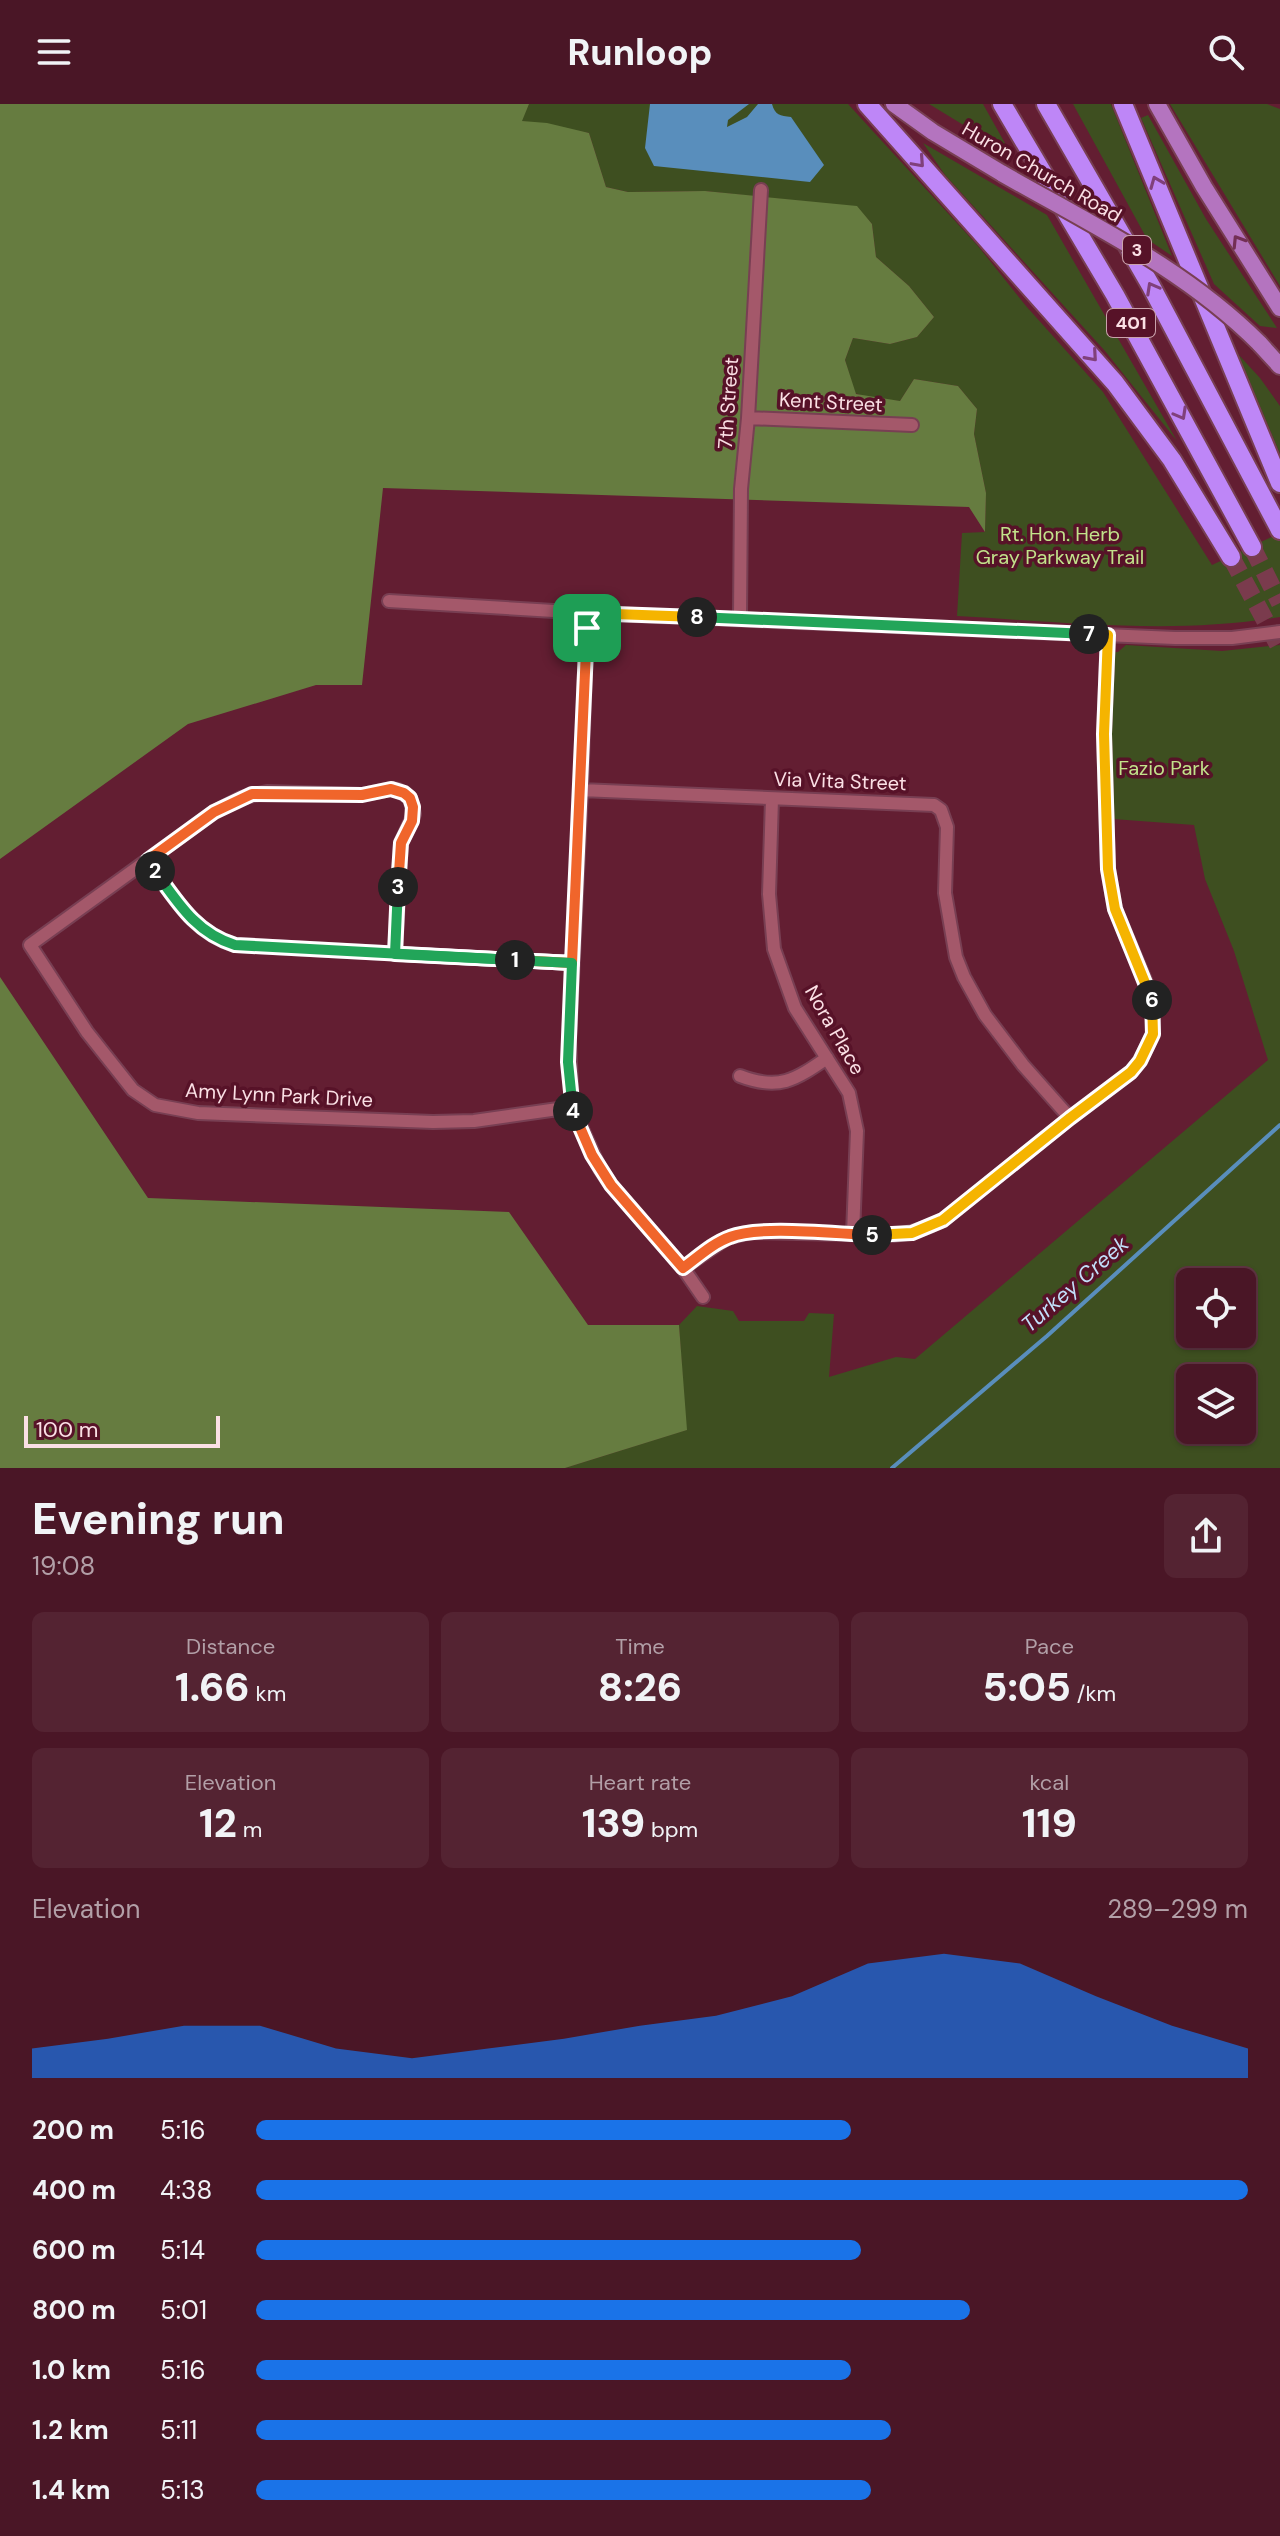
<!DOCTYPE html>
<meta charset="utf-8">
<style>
body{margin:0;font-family:"DM Sans",sans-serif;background:#542332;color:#f1f3f6;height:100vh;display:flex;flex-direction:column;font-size:30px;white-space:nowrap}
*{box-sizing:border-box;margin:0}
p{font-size:26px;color:#b29fa7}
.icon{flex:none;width:44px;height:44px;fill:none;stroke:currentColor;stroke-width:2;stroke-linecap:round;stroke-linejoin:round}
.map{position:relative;height:1364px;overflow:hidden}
.panel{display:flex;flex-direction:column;background:#4a1626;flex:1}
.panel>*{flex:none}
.fabs{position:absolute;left:1176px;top:1164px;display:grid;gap:16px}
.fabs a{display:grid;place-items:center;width:80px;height:80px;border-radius:12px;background:#4a1626;box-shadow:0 2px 6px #0004,0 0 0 2px #613543;font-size:40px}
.scale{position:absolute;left:24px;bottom:20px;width:196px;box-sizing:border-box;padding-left:8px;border:4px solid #fbe0e5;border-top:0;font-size:22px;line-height:28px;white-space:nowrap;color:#fbe0e5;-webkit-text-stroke:6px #571228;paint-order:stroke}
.pin{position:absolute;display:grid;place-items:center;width:68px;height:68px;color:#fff;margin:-34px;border-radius:16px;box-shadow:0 4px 12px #0006}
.km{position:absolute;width:40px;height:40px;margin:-20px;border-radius:50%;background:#222;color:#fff;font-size:22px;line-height:40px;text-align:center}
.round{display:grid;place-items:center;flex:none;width:84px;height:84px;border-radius:12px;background:#542332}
.overview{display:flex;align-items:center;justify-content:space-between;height:136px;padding:0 32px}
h1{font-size:44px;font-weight:800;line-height:60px}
.metrics{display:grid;grid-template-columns:repeat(3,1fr);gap:12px;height:136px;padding:8px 32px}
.metrics div{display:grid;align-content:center;border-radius:12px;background:#542332;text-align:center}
.metrics b{font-size:40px;font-weight:800}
.metrics small{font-size:22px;font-weight:400}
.metrics p{font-size:22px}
.chart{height:224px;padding:16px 32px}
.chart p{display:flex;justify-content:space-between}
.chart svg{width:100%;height:144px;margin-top:8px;fill:#1a73e8;opacity:.7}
ul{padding:0 32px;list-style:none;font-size:26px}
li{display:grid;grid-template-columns:128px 96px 1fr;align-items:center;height:60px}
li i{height:20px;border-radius:10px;background:#1a73e8}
header{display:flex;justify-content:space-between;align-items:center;height:104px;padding:0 32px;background:#4a1626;font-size:36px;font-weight:800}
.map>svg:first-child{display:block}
.green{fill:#3e4f20;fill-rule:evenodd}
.forest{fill:#667c40}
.water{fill:#598ebc}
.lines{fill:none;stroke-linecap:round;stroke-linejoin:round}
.stream{stroke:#598ebc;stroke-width:4}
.highway-tunnel{stroke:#7a3b4d;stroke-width:18;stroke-dasharray:18 9;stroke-linecap:butt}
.minor-casing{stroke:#783f53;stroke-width:16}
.major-casing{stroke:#783f53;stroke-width:20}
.highway-casing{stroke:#783f53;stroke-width:22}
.minor{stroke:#a4586a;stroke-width:12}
.major{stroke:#b474bf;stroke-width:16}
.highway{stroke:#be86f7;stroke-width:18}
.major-bridge-casing{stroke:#783f53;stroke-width:20;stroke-linecap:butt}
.major-bridge{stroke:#b474bf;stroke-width:16}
.oneway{stroke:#80407b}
.oneway2{stroke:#732f55}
.split-1-casing{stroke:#fff;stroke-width:16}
.split-2-casing{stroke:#fff;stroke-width:16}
.split-3-casing{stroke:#fff;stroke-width:16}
.split-4-casing{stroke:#fff;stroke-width:16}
.split-5-casing{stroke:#fff;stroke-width:16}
.split-6-casing{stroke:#fff;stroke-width:16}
.split-7-casing{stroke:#fff;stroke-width:16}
.split-8-casing{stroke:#fff;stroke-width:16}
.split-9-casing{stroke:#fff;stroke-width:16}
.split-1{stroke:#f0652b;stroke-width:10}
.split-2{stroke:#22a559;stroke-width:10}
.split-3{stroke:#f0652b;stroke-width:10}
.split-4{stroke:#22a559;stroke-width:10}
.split-5{stroke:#f0652b;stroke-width:10}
.split-6{stroke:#f5b400;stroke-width:10}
.split-7{stroke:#f5b400;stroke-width:10}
.split-8{stroke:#22a559;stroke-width:10}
.split-9{stroke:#f5b400;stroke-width:10}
.labels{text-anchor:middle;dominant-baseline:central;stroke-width:7;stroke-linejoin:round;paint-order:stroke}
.shield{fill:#571228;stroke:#caa2ac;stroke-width:2}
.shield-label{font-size:18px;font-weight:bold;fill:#fbe0e5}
.street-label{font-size:20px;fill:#fbe0e5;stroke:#571228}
.park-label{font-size:20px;fill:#c2e38b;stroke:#571228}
.water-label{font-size:22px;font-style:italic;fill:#c2dffa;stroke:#571228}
</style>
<header><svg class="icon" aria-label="menu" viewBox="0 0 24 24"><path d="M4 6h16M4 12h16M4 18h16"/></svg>Runloop<svg class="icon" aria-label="search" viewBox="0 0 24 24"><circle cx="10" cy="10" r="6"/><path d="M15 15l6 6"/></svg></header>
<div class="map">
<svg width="1280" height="1364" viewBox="0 0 1280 1364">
<rect width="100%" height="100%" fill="#631e32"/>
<path class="green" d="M 529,0 L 848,0 L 978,142 L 1026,202 L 1103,288 L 1212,461 L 1280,429 L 1280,513 C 1174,531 1064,518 957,512 L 962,429 L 985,428 L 986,389 L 974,330 L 977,305 L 958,282 L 914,275 L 900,297 L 872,295 L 855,289 L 845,256 L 853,234 L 890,240 L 917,233 L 934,213 L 909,182 L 876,153 L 872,120 L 857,103 L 705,87 L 628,88 L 606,83 L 589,29 L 521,17 Z
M 929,0 L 983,0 L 1011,50 Z
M 1073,0 L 1111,0 L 1172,152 L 1147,135 Z
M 1170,0 L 1267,0 L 1280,5 L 1280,182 Z
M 1148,11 L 1206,115 L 1277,224 L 1260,222 L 1214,180 L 1141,14 Z
M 923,39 L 1047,111 L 1177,337 L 1105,247 L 945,71 Z
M 1238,250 L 1260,274 L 1280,302 L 1280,350 Z
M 1126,541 L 1222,547 L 1280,541 L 1280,1364 L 565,1364 L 686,1326 L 679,1221 L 697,1202 L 733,1207 L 739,1217 L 804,1217 L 809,1209 L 834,1210 L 829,1273 L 896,1253 L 915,1255 L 1268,956 L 1234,847 L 1205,775 L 1194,721 L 1113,715 L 1107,548 L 1118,548 ZM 1190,1178 L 1242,1178 L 1242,1230 L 1190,1230 ZM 1190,1274 L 1242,1274 L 1242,1326 L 1190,1326 Z"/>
<path class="forest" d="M 0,0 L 529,0 L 522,17 L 547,19 L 589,29 L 606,83 L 628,88 L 705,87 L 857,102 L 872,120 L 876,153 L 909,182 L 934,213 L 917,233 L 890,240 L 853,234 L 845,256 L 856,290 L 900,297 L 914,275 L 958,282 L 977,305 L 974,330 L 986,389 L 985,428 L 969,403 L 383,384 L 362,581 L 316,581 L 188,620 L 0,755 Z
M 0,873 L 148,1094 L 509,1108 L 588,1221 L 679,1221 L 687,1326 L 565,1364 L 0,1364 Z"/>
<path class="water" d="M 650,0 L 749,0 L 728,16 L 727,23 L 747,13 L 758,0 L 772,0 C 775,11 780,12 791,13 L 824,61 L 810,78 L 654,62 L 645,44 Z"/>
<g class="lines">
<path class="stream" d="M 892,1364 L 1047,1232 L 1280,1021"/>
<path class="highway-tunnel" d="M 1252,443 L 1280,499
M 1231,453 L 1280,544"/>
<g class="minor-casing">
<path id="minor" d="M 748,314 L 912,321
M 389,497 L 587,509 L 1175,534 L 1232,534 L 1280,528
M 587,509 L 581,686 L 569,937 L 572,1003 L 600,1065 L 611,1081 L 683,1164 L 703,1193
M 740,514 L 741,385 L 748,314 L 761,86
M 581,686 L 934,701 L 941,706 L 947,723 L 945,789 L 956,853 L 964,873 L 985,911 L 1023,961 L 1070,1014
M 772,695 L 769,790 L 774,845 L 795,904 L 849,989 L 857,1027 L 853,1130
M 148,756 C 172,791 192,828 235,841 L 572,859
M 395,850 L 401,739 L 414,710 L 410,694 L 398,686 L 391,685 L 362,691 L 267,688 L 241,694 L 214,708 L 30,841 L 87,928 L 133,986 L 155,1001 L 198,1009 L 433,1018 L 474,1017 L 572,1003
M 740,972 C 779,987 795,976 827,954
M 683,1164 L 727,1134 L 751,1128 L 894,1131 C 912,1129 926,1125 943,1116 L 1070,1014 L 1131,968 L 1140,957 L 1153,930 L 1153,901 L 1150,888 L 1115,805 L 1108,765 L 1104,630 L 1108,531"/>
</g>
<g class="major-casing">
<path id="major" d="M 894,0 L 933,28 L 1003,70
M 1157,0 L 1204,83 L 1280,204
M 1259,239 L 1280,262"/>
</g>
<g class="highway-casing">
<path id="highway" d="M 867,0 L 1115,279 L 1172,356 L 1231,453
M 1002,0 L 1115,191 L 1252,443
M 1046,0 L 1151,182 L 1280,426
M 1123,0 L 1280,379"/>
</g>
<use href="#minor" class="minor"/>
<use href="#major" class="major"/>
<use href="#highway" class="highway"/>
<g class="major-bridge-casing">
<path id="major-bridge" d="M 1003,70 C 1092,121 1185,165 1259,239"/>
</g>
<use href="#major-bridge" class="major-bridge"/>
</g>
<defs><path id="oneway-chevron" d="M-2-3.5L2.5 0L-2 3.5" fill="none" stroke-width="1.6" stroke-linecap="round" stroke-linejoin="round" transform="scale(2)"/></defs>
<g class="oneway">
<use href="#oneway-chevron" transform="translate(919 58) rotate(48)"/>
<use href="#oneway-chevron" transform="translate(1156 78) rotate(-112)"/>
<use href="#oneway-chevron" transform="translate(1152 184) rotate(-119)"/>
<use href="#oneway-chevron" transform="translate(1092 252) rotate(49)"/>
<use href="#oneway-chevron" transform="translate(1181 310) rotate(61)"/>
</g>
<use class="oneway2" href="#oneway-chevron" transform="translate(1238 137) rotate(-122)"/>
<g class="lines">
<g class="split-1-casing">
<path id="split-1" d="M 515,856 L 572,859 L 587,524"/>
</g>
<g class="split-2-casing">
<path id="split-2" d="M 155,767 C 178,799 196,829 235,841 L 515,856"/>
</g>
<g class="split-3-casing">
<path id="split-3" d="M 155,767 L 148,756 L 214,708 L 252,690 L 362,691 L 391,685 L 404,689 L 410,694 L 413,703 L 412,717 L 401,739 L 398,783"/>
</g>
<g class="split-4-casing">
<path id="split-4" d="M 398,783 L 395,850 L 572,859 L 568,958 L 573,1007"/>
</g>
<g class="split-5-casing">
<path id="split-5" d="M 573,1007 L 592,1051 L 611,1081 L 683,1164 C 698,1153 713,1139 730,1133 C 760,1121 836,1130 872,1131"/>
</g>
<g class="split-6-casing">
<path id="split-6" d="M 872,1131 L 912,1129 L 943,1116 L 1070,1014 L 1131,968 L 1140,957 L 1153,930 L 1152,896"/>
</g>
<g class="split-7-casing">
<path id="split-7" d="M 1089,530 L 1108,531 L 1104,630 L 1108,765 L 1115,805 L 1152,896"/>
</g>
<g class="split-8-casing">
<path id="split-8" d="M 697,513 L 1089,530"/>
</g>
<g class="split-9-casing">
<path id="split-9" d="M 587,524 L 587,509 L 697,513"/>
</g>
<use href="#split-1" class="split-1"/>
<use href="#split-2" class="split-2"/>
<use href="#split-3" class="split-3"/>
<use href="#split-4" class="split-4"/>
<use href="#split-5" class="split-5"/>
<use href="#split-6" class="split-6"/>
<use href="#split-7" class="split-7"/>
<use href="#split-8" class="split-8"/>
<use href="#split-9" class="split-9"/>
</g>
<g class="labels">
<g class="shield">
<rect x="1123" y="132" width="28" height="28" rx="6"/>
<rect x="1107" y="205" width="48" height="28" rx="6"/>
</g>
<g class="shield-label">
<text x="1137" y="146">3</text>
<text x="1131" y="219">401</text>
</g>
<g class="street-label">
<text transform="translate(1042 68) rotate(30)">Huron Church Road</text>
<text transform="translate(831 298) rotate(3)">Kent Street</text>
<text transform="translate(728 299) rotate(-86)">7th Street</text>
<text transform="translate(840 677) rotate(2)">Via Vita Street</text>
<text transform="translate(835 926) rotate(60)">Nora Place</text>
<text transform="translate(279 991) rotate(3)">Amy Lynn Park Drive</text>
</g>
<g class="park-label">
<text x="1060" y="430">Rt. Hon. Herb<tspan x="1060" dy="23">Gray Parkway Trail</tspan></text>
<text x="1164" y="664">Fazio Park</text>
</g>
<g class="water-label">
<text transform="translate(1075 1180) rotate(-41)">Turkey Creek</text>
</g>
</g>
</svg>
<div class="fabs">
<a><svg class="icon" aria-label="locate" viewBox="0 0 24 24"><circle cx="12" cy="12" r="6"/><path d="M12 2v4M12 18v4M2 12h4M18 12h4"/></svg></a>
<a><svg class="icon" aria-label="layers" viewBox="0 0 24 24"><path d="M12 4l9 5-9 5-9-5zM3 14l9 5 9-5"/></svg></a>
</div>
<div class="scale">100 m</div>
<div class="pin" style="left:587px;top:524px;background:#1e9e55"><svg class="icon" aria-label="arrive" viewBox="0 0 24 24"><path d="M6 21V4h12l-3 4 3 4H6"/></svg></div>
<b class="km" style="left:515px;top:856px">1</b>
<b class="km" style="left:155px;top:767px">2</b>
<b class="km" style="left:398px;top:783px">3</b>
<b class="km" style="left:573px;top:1007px">4</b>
<b class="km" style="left:872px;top:1131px">5</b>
<b class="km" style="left:1152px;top:896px">6</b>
<b class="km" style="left:1089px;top:530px">7</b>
<b class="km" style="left:697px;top:513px">8</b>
</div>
<section class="panel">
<div class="overview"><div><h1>Evening run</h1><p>19:08</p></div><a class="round"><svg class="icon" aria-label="share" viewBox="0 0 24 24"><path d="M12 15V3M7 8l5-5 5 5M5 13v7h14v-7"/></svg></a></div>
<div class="metrics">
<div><p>Distance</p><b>1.66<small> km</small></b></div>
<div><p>Time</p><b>8:26</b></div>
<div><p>Pace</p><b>5:05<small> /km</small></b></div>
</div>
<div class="metrics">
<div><p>Elevation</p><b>12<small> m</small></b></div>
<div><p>Heart rate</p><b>139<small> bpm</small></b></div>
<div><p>kcal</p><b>119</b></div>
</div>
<div class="chart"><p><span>Elevation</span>289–299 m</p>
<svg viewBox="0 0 160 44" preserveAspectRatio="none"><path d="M0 44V35L10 32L20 28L30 28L40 35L50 38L60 35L70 32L80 28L90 25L100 19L110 9L120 6L130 9L140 19L150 28L160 35V44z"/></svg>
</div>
<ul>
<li><b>200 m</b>5:16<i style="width:60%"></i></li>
<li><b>400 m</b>4:38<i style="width:100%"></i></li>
<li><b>600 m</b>5:14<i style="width:61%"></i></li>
<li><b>800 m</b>5:01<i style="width:72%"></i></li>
<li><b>1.0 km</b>5:16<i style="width:60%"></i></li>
<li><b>1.2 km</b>5:11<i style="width:64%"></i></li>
<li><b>1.4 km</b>5:13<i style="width:62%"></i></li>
</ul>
</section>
